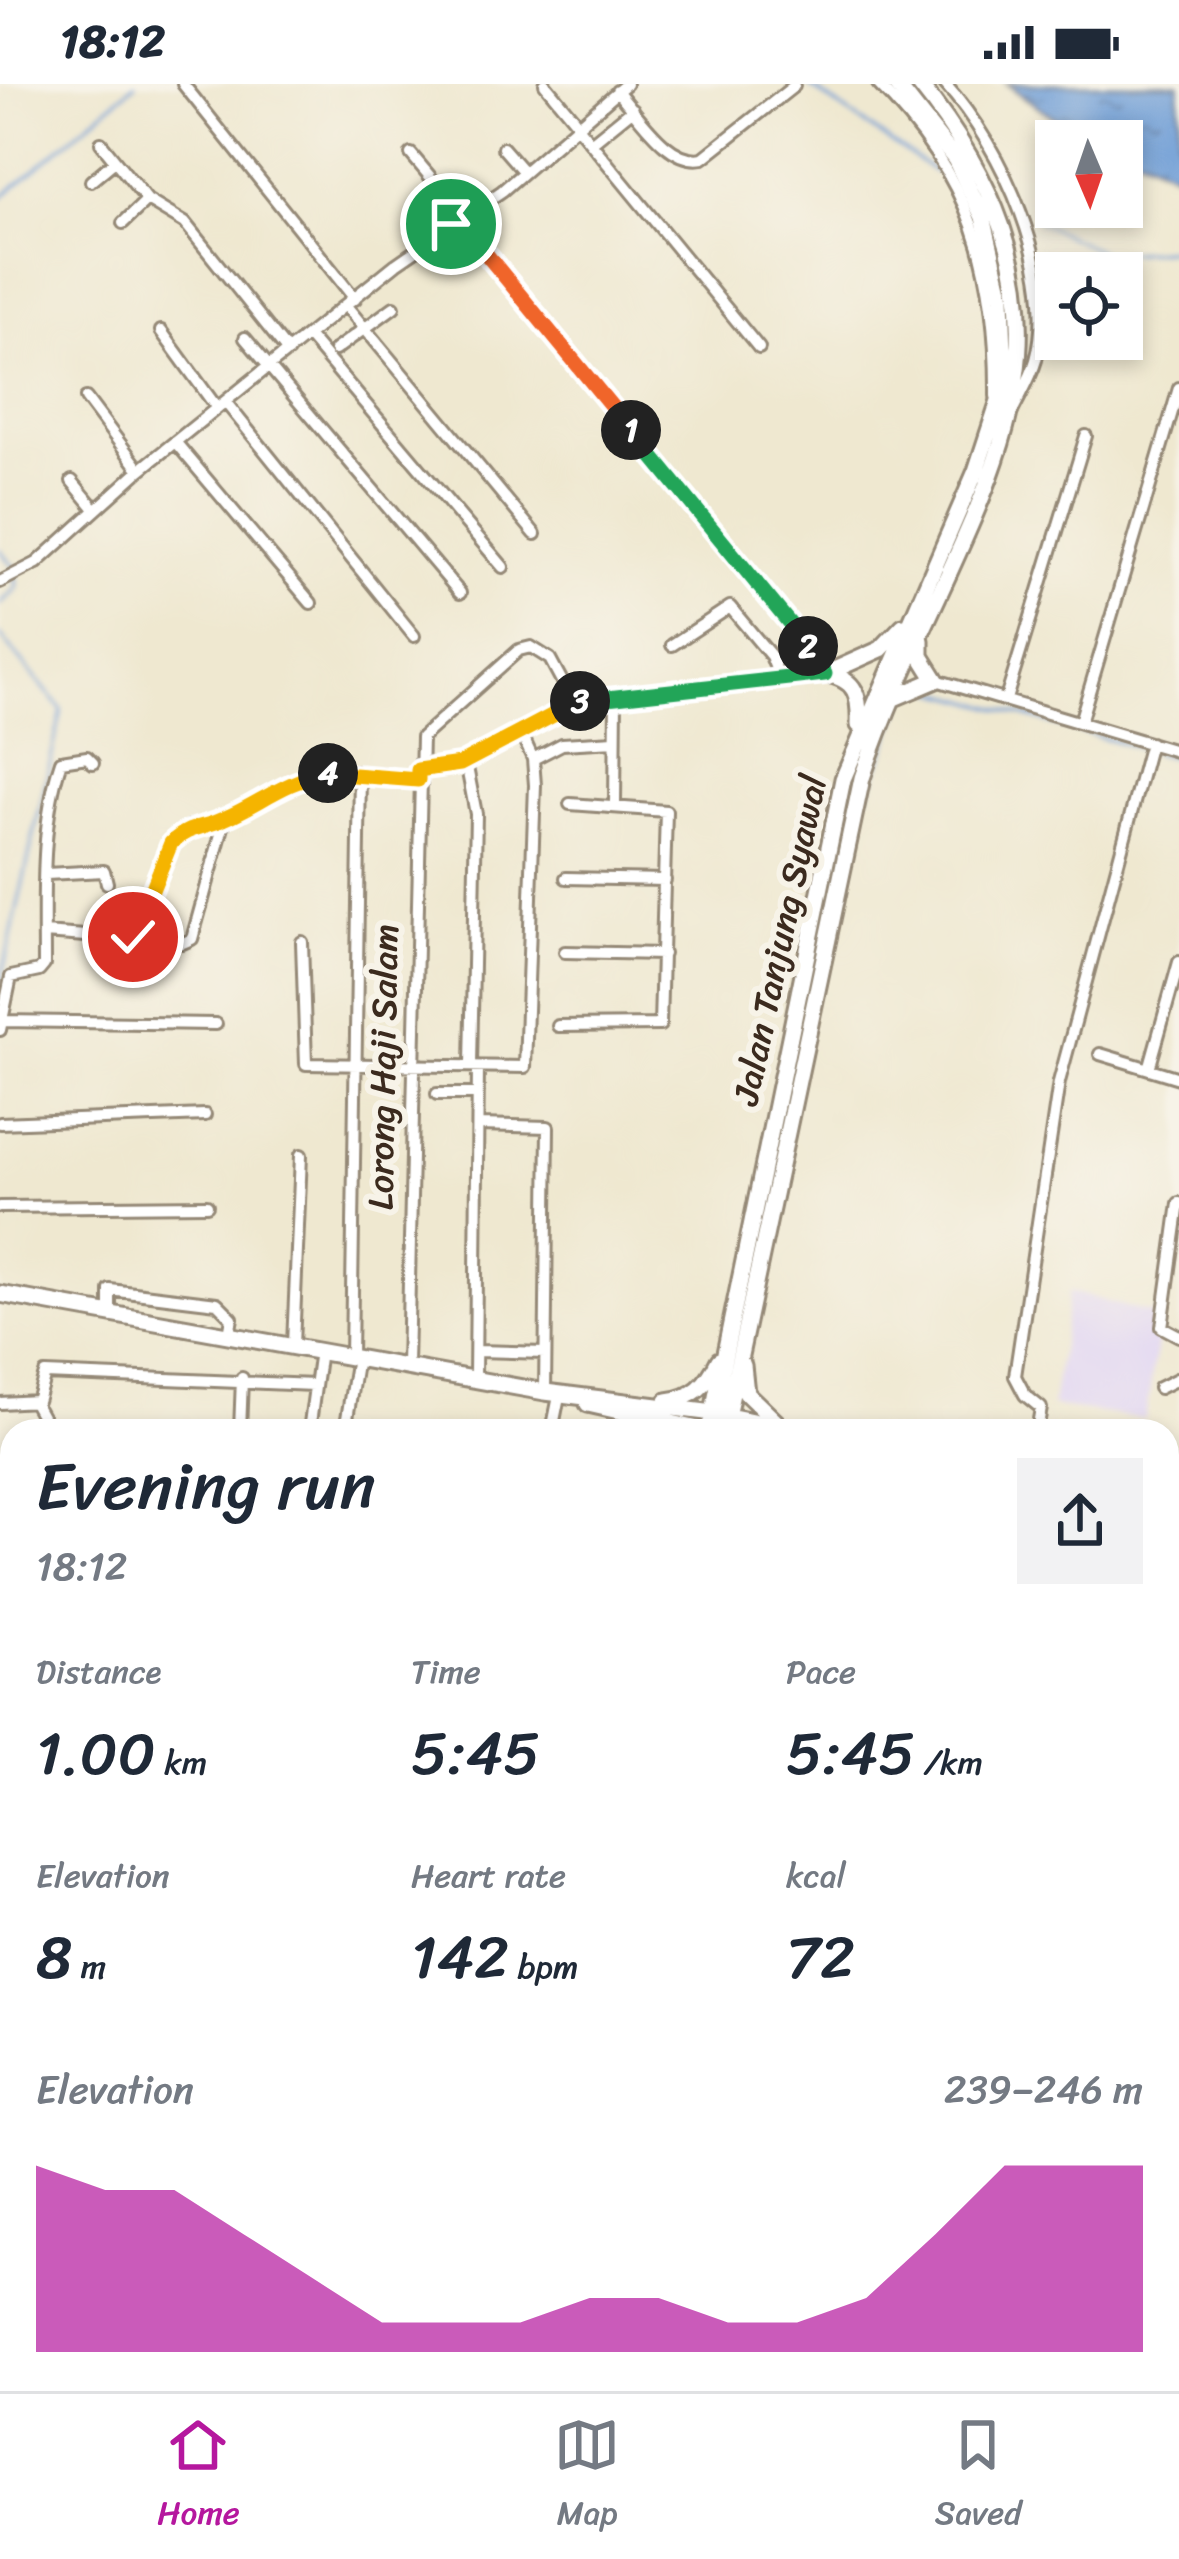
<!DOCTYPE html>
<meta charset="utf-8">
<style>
body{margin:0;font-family:Sriracha,sans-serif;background:#f2f2f3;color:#1f2937;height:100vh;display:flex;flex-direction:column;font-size:45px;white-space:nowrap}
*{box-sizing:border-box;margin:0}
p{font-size:39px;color:#747a83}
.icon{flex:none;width:66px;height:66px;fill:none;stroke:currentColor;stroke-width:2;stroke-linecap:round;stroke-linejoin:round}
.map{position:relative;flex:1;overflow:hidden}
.details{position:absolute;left:0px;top:1335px;width:1179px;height:972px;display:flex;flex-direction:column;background:#fff;border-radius:36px 36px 0 0;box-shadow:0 6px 18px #0003}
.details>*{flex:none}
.needle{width:78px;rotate:178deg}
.controls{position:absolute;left:1035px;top:36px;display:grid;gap:24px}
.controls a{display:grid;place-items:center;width:108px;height:108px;border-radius:0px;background:#fff;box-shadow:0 6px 18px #0003;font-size:60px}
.pin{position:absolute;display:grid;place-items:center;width:102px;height:102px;color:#fff;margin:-51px;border:6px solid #fff;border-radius:50%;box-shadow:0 3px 12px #0007}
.km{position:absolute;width:60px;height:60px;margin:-30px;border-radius:50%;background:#222;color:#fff;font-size:33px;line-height:60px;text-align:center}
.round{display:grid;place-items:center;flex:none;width:126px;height:126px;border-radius:0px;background:#f2f2f3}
.overview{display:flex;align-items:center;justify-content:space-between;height:204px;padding:0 36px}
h1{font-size:66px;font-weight:600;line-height:90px}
.metrics{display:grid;grid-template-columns:repeat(3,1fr);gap:18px;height:204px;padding:12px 36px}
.metrics div{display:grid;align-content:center}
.metrics b{font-size:60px;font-weight:600}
.metrics small{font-size:33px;font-weight:400}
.metrics p{font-size:33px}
.chart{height:336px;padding:24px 36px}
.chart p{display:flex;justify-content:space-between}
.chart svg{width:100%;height:216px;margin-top:12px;fill:#b5179e;opacity:.7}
.status{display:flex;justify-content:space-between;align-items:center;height:84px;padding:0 60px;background:#fff;direction:ltr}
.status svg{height:33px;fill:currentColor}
.tab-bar{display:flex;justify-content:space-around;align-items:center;height:168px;border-top:3px solid #e0e1e3;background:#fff;font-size:33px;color:#747a83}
.tab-bar a{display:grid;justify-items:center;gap:6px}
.tab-bar .current{color:#b5179e}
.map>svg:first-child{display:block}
.built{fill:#e0d4f4}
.water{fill:url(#water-ripples);stroke:#54637a;stroke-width:3}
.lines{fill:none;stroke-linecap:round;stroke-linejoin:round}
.stream{stroke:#6d9cd6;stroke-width:3}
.minor-casing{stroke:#958977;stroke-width:16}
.primary-casing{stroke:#958977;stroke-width:21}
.trunk-casing{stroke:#958977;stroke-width:22}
.minor{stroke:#fff;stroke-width:10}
.primary{stroke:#fff;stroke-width:15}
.trunk{stroke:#fff;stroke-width:16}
.split-1-casing{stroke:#fff;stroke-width:24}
.split-2-casing{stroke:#fff;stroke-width:24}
.split-3-casing{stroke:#fff;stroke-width:24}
.split-4-casing{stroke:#fff;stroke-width:24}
.split-5-casing{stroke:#fff;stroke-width:24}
.split-1{stroke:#f0652b;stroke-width:15}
.split-2{stroke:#22a559;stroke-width:15}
.split-3{stroke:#22a559;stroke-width:15}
.split-4{stroke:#f5b400;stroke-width:15}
.split-5{stroke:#f5b400;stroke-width:15}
.labels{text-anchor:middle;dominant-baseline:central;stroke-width:12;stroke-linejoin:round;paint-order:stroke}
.street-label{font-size:36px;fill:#3b2a1e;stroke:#f7f3e8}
</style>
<div class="status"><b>18:12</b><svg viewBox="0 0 49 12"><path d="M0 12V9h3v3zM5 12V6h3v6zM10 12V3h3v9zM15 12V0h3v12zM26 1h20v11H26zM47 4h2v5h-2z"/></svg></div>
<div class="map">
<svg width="1179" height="2307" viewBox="0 0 1179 2307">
<defs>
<pattern id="water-ripples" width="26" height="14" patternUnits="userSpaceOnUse" patternTransform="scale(3)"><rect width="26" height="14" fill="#6d9cd6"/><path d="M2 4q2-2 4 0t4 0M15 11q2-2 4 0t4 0" fill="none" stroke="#5b7fad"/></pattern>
</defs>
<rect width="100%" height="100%" fill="#f7f3e8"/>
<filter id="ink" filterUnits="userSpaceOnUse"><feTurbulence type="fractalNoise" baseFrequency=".00833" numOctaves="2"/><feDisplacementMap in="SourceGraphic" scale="24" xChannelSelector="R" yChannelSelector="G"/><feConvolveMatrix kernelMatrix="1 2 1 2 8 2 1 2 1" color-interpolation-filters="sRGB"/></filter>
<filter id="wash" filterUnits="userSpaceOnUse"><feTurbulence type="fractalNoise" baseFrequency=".004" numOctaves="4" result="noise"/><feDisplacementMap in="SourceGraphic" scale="48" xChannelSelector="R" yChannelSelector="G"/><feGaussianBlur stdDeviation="2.7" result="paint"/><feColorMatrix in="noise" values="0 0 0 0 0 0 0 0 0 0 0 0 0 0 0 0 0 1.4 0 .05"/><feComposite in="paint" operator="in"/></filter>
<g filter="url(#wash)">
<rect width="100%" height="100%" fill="#efe8d0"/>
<path class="built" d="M 1069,1207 L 1161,1233 L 1145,1335 L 1052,1322 Z"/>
<path class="water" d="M 1007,0 L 1179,0 L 1179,91 L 1122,65 L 1122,57 C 1080,57 1040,24 1007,0 Z"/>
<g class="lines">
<path class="stream" d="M 806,0 L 935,88
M 0,115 L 135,0
M 1038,138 L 1106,170 L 1179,165
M 0,466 L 15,484
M 0,520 L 17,504 L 16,493
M 0,551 L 62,626 L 0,901
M 932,606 L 1143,665
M 1154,669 L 1175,674 L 1179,685
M 867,712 L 902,619
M 0,1923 L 12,1911"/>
</g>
</g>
<g filter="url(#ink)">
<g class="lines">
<g class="minor-casing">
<path id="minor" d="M 183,0 L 355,215
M 545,0 L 578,40
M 878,0 C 971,93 997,182 996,312
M 945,0 C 1002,63 1060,189 1036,276 C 1031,294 1020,311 1012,328
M 617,7 C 639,31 668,81 703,74 L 794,2
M 576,41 L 759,264
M 101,59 L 147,116 L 185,139 L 288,268
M 591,59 L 633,25
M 503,64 L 523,87
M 411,70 L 464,133
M 91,97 L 115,77
M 123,139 L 147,116
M 347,223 L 535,450
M 161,247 L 217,324
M 308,252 L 503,483
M 245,254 L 460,509
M 335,266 L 394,223
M 86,314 L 140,386
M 227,320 L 414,552
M 176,359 L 311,519
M 72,397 L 95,425
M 0,498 L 37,479 L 140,386 L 396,180 L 502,107 L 626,0
M 672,561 L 730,523 L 771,572 L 780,595
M 936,596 L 1179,668
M 1006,615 L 1086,352
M 1080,638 L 1179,304
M 533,675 L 562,660 L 615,657
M 466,678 L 476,730 L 471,981
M 418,686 L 460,680 L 573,618 L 825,590 L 804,556 L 459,137
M 615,721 L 616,613
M 46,790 L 104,787 L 107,799
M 566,794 L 665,796
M 44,849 L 183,859 L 192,855 L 226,732
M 133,853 L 171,759 L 190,743 L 211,740 L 302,694 L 353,688 L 418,696
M 302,858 L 306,980 L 525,983 L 535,701 L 533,675 L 521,649
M 565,868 L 663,870
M 2,937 L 216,940
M 558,942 L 660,941 L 666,727 L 570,720
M 0,946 L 11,893 L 39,887 L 44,881 C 44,815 40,739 61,677 L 87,673 L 93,679
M 1100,970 L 1179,994
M 1149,985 L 1179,878
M 437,1010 L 477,1010
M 0,1039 L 205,1031
M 480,1041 L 548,1043 L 545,1308
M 1179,1119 L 1162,1243 L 1179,1252
M 0,1123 L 207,1121
M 110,1229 L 110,1206 L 217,1219 L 232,1234 L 229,1250
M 293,1261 L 301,1071
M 477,1267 L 545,1269
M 351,1272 L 360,690
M 407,1281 L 422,653 L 519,566 L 531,563 L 550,575 L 573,618
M 475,1294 L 478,983
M 1159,1304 L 1179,1294
M 34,1318 L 50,1347
M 0,1319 L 37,1317 L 45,1290 L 314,1301
M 240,1347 L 242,1294
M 309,1347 L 320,1266
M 345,1347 L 357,1273
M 552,1347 L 559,1312
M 1037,1347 L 1041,1324 L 1025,1311 L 1015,1292 L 1059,998 L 1150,659
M 1167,1598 L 1168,1593
M 1167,1636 L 1167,1655
M 1172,1731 L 1179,1674
M 0,1808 L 9,1828 L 0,1839
M 1167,1808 L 1179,1807
M 1167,1902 L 1179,1902
M 1167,1995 L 1179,1994
M 0,2088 L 12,2071
M 0,2178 L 12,2192 L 0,2250
M 1167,2186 L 1179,2143
M 323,2307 L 324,2295
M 465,2307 L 466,2295
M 548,2307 L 549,2295
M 767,2307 L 769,2295
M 811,2307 L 814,2295
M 982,2307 L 983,2295
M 1024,2307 L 1025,2295
M 1155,2307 L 1156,2295"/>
</g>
<g class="primary-casing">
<path id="primary" d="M 825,590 L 881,565 L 903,542
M 826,590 C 857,595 860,613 859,641
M 889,616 L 936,596 L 921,572 L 921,556
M 0,1210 L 545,1308 L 714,1329 L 801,1347
M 743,1281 L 746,1309 L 777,1339
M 667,1317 C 694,1314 707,1301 719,1276
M 588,1320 L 707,1347
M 709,1347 L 843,695 L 976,387 L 1005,298 L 1002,214 L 983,133 L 955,75 L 896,0
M 724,1347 L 862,694 C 950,431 1134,267 919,0"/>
</g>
<g class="trunk-casing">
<path id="trunk" d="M 1167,1419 L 1179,1423
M 1167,1446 L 1179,1441
M 0,1717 L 12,1714
M 0,1732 L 12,1737
M 1167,1732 L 1179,1730
M 1167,1748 L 1179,1747
M 0,1776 L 12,1787
M 0,1875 L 12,1865
M 0,1956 L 12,1949"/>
</g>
<use href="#minor" class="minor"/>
<use href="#primary" class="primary"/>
<use href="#trunk" class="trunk"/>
</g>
</g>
<g class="lines" filter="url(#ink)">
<g class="split-1-casing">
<path id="split-1" d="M 451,140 L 459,137 L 631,346"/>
</g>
<g class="split-2-casing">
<path id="split-2" d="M 631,346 L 808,562"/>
</g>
<g class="split-3-casing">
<path id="split-3" d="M 580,617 L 825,590 L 808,562"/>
</g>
<g class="split-4-casing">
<path id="split-4" d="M 328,689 L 418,696 L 418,686 L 460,680 L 580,617"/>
</g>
<g class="split-5-casing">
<path id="split-5" d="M 133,853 L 171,759 C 186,745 195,745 213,739 C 255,725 280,697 328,689"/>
</g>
<use href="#split-1" class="split-1"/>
<use href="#split-2" class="split-2"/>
<use href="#split-3" class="split-3"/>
<use href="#split-4" class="split-4"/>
<use href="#split-5" class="split-5"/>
</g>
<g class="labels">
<g class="street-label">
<text transform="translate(780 856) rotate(-78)">Jalan Tanjung Syawal</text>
<text transform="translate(383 983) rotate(-89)">Lorong Haji Salam</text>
</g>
</g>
</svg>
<div class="controls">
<a><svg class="needle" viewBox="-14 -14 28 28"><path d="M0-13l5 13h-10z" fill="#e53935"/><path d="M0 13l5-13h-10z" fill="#747a83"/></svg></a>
<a><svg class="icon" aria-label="locate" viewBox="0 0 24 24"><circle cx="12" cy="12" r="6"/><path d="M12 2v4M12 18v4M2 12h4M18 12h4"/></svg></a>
</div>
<div class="pin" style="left:451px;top:140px;background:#1e9e55"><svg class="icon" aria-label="arrive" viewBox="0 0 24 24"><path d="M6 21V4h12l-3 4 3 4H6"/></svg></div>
<div class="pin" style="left:133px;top:853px;background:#d93025"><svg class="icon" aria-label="check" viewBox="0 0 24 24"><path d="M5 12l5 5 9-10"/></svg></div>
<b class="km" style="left:631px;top:346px">1</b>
<b class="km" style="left:808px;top:562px">2</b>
<b class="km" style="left:580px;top:617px">3</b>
<b class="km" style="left:328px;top:689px">4</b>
<section class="details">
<div class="overview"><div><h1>Evening run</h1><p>18:12</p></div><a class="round"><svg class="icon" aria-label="share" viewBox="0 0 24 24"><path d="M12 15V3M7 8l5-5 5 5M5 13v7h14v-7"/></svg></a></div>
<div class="metrics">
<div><p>Distance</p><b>1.00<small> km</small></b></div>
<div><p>Time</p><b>5:45</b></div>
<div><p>Pace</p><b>5:45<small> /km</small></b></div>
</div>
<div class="metrics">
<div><p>Elevation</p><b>8<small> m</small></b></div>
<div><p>Heart rate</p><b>142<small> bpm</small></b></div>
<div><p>kcal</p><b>72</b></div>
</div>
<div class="chart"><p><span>Elevation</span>239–246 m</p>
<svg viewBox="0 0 160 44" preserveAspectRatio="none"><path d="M0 44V6L10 11L20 11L30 20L40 29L50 38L60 38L70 38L80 33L90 33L100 38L110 38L120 33L130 20L140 6L150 6L160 6V44z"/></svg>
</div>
</section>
</div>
<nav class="tab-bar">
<a class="current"><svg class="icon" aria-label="home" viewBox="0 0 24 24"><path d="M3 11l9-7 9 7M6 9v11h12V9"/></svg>Home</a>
<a><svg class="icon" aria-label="map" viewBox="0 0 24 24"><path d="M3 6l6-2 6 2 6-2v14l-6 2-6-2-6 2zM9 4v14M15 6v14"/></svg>Map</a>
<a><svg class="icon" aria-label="saved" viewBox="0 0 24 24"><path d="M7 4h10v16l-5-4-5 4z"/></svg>Saved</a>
</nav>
